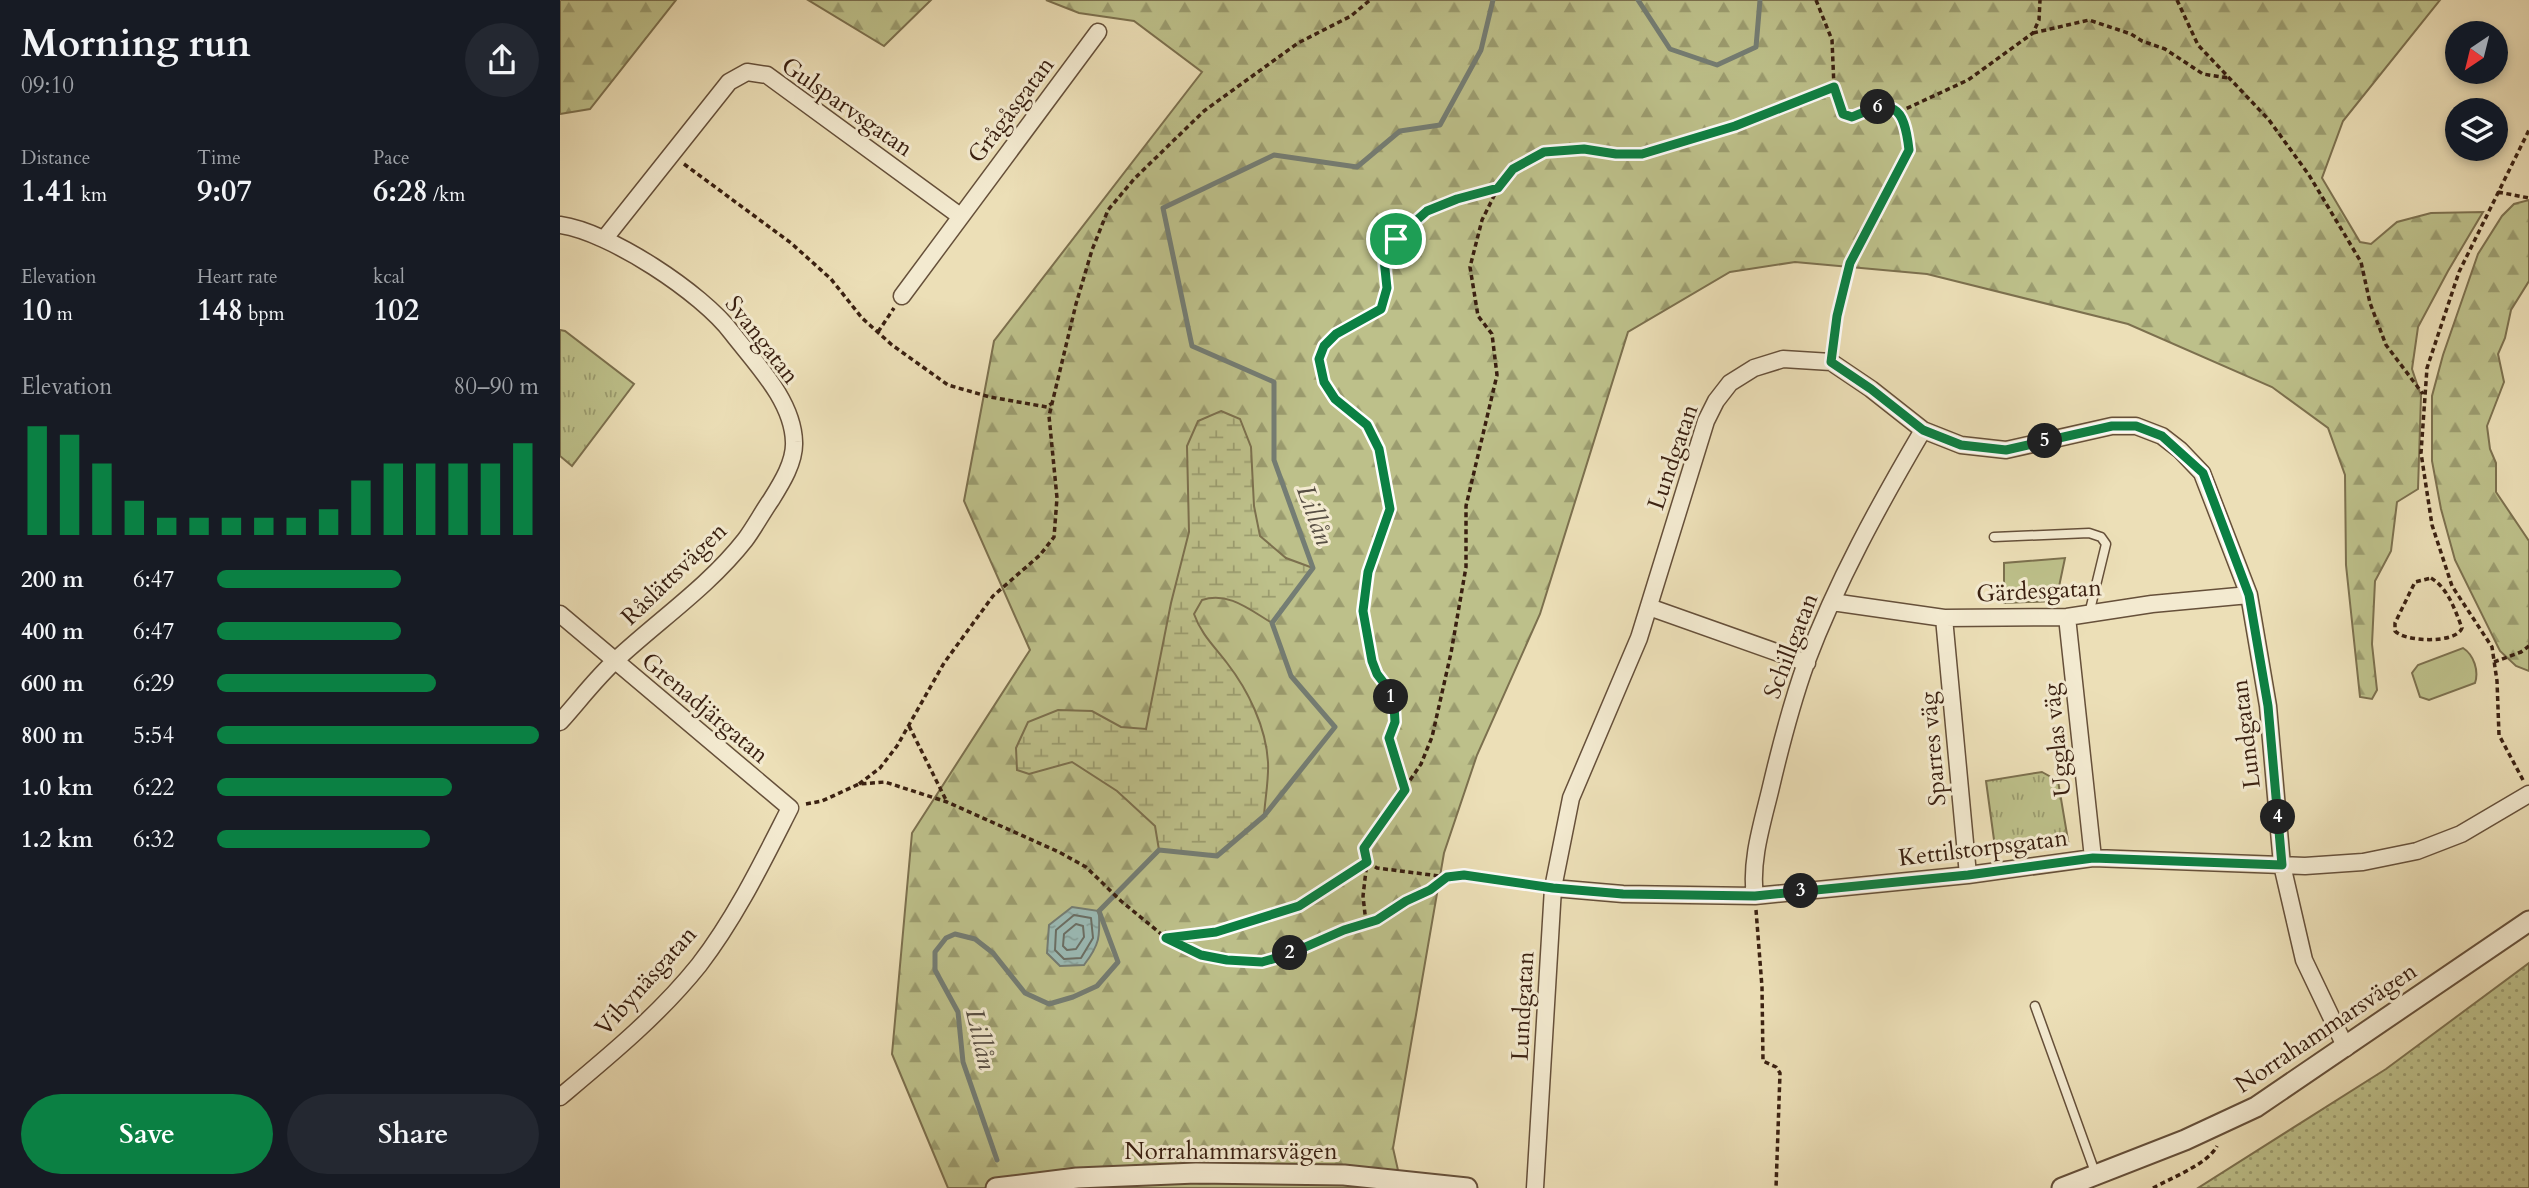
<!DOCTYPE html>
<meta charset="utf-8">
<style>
body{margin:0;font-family:Cardo,serif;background:#242831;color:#f1f3f6;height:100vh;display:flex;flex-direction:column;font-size:26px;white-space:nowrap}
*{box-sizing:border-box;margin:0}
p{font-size:23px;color:#9ea1a6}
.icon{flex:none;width:38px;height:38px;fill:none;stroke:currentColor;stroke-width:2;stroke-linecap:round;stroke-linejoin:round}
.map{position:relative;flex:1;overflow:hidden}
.details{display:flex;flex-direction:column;background:#171b24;width:560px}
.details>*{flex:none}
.needle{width:46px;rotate:215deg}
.controls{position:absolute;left:1885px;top:21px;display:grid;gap:14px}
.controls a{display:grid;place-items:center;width:63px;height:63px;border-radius:50%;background:#171b24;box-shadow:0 4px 10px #0003;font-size:35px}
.pin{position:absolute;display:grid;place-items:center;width:60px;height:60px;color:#fff;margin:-30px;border:4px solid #fff;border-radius:50%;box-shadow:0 2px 7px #0007}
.km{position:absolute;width:35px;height:35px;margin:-18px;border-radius:50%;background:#222;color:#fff;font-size:19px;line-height:35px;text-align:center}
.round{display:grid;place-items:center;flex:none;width:74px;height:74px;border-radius:37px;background:#242831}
.headline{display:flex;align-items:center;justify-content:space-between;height:119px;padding:0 21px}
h1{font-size:38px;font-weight:800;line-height:52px}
.metrics{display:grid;grid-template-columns:repeat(3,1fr);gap:10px;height:119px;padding:7px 21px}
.metrics div{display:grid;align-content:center}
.metrics b{font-size:30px;font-weight:800}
.metrics small{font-size:19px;font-weight:400}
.metrics p{font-size:19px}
.chart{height:196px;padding:14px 21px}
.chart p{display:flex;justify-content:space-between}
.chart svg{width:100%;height:126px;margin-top:7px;stroke:#0b8043;stroke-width:6}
.button{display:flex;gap:14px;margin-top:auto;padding:14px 21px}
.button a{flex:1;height:80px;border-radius:42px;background:#0b8043;color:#fff;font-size:28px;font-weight:800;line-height:80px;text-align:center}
.button a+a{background:#242831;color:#f1f3f6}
ul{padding:0 21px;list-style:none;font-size:23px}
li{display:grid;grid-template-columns:112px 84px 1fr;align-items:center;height:52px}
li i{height:18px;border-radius:9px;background:#0b8043}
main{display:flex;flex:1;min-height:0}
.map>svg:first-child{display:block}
.grass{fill:url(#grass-dots);stroke:#7c704e;stroke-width:2}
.forest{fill:url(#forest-firs);stroke:#7c704e;stroke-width:2}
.wetland{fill:url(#wetland-marsh);stroke:#7c704e;stroke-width:2}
.park{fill:url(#park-tufts);stroke:#7c704e;stroke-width:2}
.garden{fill:#bdc08a;stroke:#7c704e;stroke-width:2}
.water{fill:url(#water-ripples);stroke:#747d74;stroke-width:2}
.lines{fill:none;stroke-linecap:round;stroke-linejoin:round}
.shore{stroke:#6a6e64;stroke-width:2}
.stream{stroke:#747d74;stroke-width:5}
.service-casing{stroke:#66503a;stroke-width:11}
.minor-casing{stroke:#66503a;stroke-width:19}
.tertiary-casing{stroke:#66503a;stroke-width:23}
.path{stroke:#3a2011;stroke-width:3.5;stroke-dasharray:5 3.5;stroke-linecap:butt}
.service{stroke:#f3ead0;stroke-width:8}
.minor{stroke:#f3ead0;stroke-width:16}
.tertiary{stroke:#f3ead0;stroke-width:19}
.route-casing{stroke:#fff;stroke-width:14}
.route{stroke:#0b8043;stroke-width:9}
.labels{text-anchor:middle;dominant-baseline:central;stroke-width:6;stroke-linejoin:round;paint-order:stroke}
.street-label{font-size:24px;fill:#3a2011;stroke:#f3ead0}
.water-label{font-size:26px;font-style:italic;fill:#574e43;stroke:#f3ead0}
</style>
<main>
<section class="details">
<div class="headline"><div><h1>Morning run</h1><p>09:10</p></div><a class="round"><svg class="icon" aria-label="share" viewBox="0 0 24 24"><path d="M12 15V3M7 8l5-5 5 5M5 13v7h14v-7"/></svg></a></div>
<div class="metrics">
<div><p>Distance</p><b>1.41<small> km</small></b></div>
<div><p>Time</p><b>9:07</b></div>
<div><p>Pace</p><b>6:28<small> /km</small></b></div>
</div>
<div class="metrics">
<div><p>Elevation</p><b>10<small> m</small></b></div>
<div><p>Heart rate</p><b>148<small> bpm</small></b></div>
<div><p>kcal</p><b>102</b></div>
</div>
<div class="chart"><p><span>Elevation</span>80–90 m</p>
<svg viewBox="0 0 160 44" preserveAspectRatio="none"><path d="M5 44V6M15 44V9M25 44V19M35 44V32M45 44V38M55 44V38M65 44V38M75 44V38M85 44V38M95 44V35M105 44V25M115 44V19M125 44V19M135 44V19M145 44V19M155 44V12"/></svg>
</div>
<ul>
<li><b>200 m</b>6:47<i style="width:57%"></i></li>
<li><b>400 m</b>6:47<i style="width:57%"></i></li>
<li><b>600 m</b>6:29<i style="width:68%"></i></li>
<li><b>800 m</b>5:54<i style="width:100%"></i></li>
<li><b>1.0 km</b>6:22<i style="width:73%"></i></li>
<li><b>1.2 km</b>6:32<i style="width:66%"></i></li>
</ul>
<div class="button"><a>Save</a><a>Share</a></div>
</section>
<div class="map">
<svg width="1969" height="1188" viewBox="0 0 1969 1188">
<defs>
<pattern id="grass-dots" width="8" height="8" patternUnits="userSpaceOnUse" patternTransform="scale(1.75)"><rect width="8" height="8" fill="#bdc08a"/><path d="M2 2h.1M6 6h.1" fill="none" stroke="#9b9c6f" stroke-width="1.8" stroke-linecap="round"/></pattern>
<pattern id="forest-firs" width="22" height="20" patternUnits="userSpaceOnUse" patternTransform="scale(1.75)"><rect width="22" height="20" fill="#bdc08a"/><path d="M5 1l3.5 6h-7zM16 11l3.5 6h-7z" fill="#9b9c6f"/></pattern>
<pattern id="wetland-marsh" width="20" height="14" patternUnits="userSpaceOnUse" patternTransform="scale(1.75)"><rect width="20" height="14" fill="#bdc08a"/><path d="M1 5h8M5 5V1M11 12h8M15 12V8" fill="none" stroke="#9b9c6f"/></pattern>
<pattern id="park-tufts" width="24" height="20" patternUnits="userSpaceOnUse" patternTransform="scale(1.75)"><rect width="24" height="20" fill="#bdc08a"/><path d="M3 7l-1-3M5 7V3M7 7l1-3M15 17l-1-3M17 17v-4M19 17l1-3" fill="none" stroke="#9b9c6f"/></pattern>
<pattern id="water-ripples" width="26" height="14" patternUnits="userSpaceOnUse" patternTransform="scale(1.75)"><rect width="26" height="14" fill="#9bbbb6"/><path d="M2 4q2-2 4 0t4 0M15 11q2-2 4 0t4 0" fill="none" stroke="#86a09b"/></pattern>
</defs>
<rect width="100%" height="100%" fill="#ecdfb7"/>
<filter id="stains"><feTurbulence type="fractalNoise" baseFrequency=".00286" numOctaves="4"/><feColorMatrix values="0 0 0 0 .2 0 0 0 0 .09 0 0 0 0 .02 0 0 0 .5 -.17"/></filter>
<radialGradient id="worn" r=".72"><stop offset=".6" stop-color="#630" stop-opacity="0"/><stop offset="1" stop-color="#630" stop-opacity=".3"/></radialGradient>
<path class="grass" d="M 1969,963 L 1969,1188 L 1638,1188 L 1826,1069 Z"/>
<path class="forest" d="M 0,0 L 116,0 L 30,109 L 0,114 Z
M 248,0 L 371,0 L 324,46 Z
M 486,0 L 1880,0 L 1783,121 L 1762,178 L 1800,242 L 1811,244 L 1837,222 L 1871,213 L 1923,212 L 1888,271 L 1858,327 L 1852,369 L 1861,396 L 1858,489 L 1837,502 L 1831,551 L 1815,581 L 1812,644 L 1817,690 L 1812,699 L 1800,697 L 1786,565 L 1785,475 L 1768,428 L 1712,387 L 1568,324 L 1367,274 L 1235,262 L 1170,272 L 1068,332 L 980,614 L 917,755 L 884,853 L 833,1148 L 842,1188 L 388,1188 L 332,1054 L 352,833 L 470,650 L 404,501 L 434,341 L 642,72 L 574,21 L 519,13 Z
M 1969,200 L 1969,281 L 1951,310 L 1945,338 L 1938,354 L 1944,382 L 1927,426 L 1930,449 L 1936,463 L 1936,492 L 1969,541 L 1969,671 L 1956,666 L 1940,651 L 1895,560 L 1881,509 L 1872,461 L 1872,396 L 1883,355 L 1918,254 L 1942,216 L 1954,204 Z"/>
<path class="wetland" d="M 661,411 L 680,419 L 691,447 L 694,506 L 700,536 L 726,558 L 753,568 L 712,623 C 690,610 668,591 642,600 L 634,614 C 641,634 654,646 667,663 C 688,690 706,727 708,762 C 709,779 705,799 704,816 L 657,856 L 599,850 L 595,826 L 557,791 L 512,762 L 469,774 L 457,770 L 456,748 L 468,722 L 498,710 L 532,711 L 561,727 L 586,729 L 611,603 L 629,532 L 627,446 L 638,421 Z"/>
<path class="park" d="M 0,330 L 5,331 L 74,384 L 12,466 L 0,456 Z
M 1482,772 L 1498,781 L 1509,846 L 1423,855 L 1422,850 L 1435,847 L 1426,781 Z"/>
<path class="garden" d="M 1505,558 L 1496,601 L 1444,603 L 1444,563 Z
M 1903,648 C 1914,655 1919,671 1915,683 L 1869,700 L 1860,697 L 1852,673 L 1858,665 Z"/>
<path class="water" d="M 512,907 L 539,911 C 540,937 540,944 524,965 L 500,966 L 487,953 L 489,925 Z"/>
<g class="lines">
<path class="shore" d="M 514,915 L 531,918 L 533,938 L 521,958 L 504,959 L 495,950 L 496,930 Z
M 516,924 L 523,926 L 524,937 L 516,949 L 507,950 L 503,946 L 504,934 Z"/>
<path class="stream" d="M 1078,0 L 1110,49 L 1157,65 L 1196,47 L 1200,0
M 437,1160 L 403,1062 L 398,1012 L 375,970 L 375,952 L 386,938 L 395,934 L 415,939 L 433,953 L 465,993 L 489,1004 L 513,997 L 537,986 L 558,962 L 539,911 L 599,850 L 657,856 L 704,816 L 775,727 L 731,676 L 712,623 L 753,568 L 714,460 L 714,382 L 632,346 L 603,208 L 714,155 L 797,167 L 840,131 L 880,125 L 921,50 L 933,0"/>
<g class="service-casing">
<path id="service" d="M 1434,537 L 1529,533 L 1541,537 L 1546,544 L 1529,614
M 1475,1006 L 1536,1175"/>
</g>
<g class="minor-casing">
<path id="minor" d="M 0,225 C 50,232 142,293 172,333 C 196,364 233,401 234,442 C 235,462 221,484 211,500 C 202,513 194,528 185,540 C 149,586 99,620 57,659 C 36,678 19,701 0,722
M 45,238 L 169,82 L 187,72 L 207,75 L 400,216
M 342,296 L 538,32
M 1272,602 L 1384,618 L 1507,617 L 1592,604 L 1689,595
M 1089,607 L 1247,663
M 0,614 L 230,808 C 203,861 176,917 139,965 C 99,1015 49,1056 0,1097
M 1507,617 L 1533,858
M 1384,618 L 1408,875
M 993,888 L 1063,894 L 1195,896 L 1408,875 L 1533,858 L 1745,866 L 1803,862 L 1857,851 L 1901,834 L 1969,794
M 1195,896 C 1190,862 1202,824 1210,791 C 1220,748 1231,705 1246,663 C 1277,581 1319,505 1363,430
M 975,1188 L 993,888 L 1011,798 L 1079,638 L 1146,421 L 1156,401 L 1170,383 L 1194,368 L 1223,359 L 1271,362 L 1311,389 L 1363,430 L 1401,445 L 1446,450 L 1552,426 L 1576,426 L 1602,436 L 1620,450 L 1642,473 L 1689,595 L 1708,706 L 1722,865 L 1744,960 L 1786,1048"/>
</g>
<g class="tertiary-casing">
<path id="tertiary" d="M 436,1188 L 517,1178 L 636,1173 L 784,1175 L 907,1188
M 1502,1188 L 1625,1140 L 1696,1107 L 1969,921"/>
</g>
<path class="path" d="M 1256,0 L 1272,40 L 1274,87 L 1283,114 L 1292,117 C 1333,98 1344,104 1349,150 L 1290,263 L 1283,287 L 1273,346
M 1617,0 L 1638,45 L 1709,120 L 1749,175 L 1801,262 L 1810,303 L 1826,345 L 1863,394
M 1473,33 L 1529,20 L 1571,34 L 1582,41 L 1605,49 L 1643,74 L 1668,78
M 1339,112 L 1408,80 L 1473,33 L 1479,20 L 1480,0
M 124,164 L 231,243 L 271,279 L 302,318 L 332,345 L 388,385 L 430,397 L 487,407 L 492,403
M 1938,192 L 1969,198
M 318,332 L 334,308
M 1871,578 C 1888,588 1895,610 1902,628 C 1896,644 1845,642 1835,631 L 1835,623 L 1855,582 Z
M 1934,662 L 1961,652 L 1969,646
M 349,726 L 386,800
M 1963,780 L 1939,735 L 1937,681 L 1932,647 L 1892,586 L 1872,525 L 1861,453 L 1867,368 L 1899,272 L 1969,130
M 299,784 L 320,768 L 337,746 L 384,663 L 433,596 L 480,555 L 494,537 L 497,498 L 489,416 L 516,304 L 532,250 L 548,210 L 575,178 L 644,111 L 738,43 L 791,16 L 810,0
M 844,789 L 829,738 L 835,722 L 834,705 L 827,687 L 817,674 L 812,661 L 803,611 L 808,572 L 830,509 L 819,448 L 807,425 L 775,399 L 764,382 L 759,359 L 764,346 L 776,334 L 821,309 L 827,288 L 823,250 L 867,211 L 897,199 L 938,188
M 246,804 L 262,801 L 299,784 L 325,782 L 387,802 L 499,852 L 526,867 L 561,901 L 606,938 L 641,955 L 667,960 L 702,962 L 727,955 L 784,930 L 816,920 L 846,901 L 870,890 L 887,877 L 904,875 L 979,886
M 887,877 L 817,868 L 807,862 L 804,848 L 861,764 L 872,737 L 891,653 L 906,567 L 906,506 L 937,375 L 932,334 L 918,316 L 910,267 L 922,220 L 938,188 L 953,169 L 984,152 L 1024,149 L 1056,154 L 1082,154 L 1175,126 L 1274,87
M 1196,910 L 1202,987 L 1203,1061 L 1216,1067 L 1220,1073 L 1216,1188
M 806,923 L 803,896 L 807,862
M 606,938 L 656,932 L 739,906 L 807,862
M 1593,1188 C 1611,1178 1648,1164 1657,1146"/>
<use href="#service" class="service"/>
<use href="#minor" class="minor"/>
<use href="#tertiary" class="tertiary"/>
</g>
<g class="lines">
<g class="route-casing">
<path id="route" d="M 1274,87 L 1283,114 L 1292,117 C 1333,99 1344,104 1349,150 L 1290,263 L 1277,316 L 1271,362 L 1311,389 L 1363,430 L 1401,445 L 1446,450 L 1552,426 L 1576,426 L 1602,436 L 1643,473 L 1689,595 L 1708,706 L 1722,865 L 1533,858 L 1408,875 L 1195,896 L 1063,894 L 993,888 L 904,875 L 887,877 L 870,890 L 846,901 L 817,920 L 784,930 L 727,955 L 702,962 L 667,960 L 641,955 L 606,938 L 656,932 L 739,906 L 807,862 L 804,848 L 845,790 L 829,738 L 835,722 L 834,705 L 827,687 L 817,674 L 812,661 L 803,611 L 808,572 L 830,509 L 819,449 L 807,425 L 775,399 L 764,382 L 759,359 L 764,346 L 776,334 L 821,309 L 827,288 L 823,250 L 867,211 L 897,199 L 938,188 L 953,169 L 984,152 L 1024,149 L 1056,154 L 1082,154 L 1175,126 Z"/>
</g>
<use href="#route" class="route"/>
</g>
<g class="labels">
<g class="street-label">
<text transform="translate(287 107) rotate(35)">Gulsparvsgatan</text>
<text transform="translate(451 110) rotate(-53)">Grågåsgatan</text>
<text transform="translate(202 340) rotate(52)">Svangatan</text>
<text transform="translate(1113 457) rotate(-71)">Lundgatan</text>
<text transform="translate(114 574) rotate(-44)">Råslättsvägen</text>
<text transform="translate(1479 591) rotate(-3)">Gärdesgatan</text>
<text transform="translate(1231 646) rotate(-69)">Schillgatan</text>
<text transform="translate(145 708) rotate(40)">Grenadjärgatan</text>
<text transform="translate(1686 734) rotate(-97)">Lundgatan</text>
<text transform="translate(1497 740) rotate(-96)">Ugglas väg</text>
<text transform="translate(1373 749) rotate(-95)">Sparres väg</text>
<text transform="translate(1423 848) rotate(-7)">Kettilstorpsgatan</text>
<text transform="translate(86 981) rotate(-48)">Vibynäsgatan</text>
<text transform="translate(963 1006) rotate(-87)">Lundgatan</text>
<text transform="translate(1766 1028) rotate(-34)">Norrahammarsvägen</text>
<text x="671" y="1151">Norrahammarsvägen</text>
</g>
<g class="water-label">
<text transform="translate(755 515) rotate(70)">Lillån</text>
<text transform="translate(421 1039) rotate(77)">Lillån</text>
</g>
</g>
<rect width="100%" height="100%" filter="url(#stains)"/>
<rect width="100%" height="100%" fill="url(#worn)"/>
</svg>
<div class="controls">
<a><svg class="needle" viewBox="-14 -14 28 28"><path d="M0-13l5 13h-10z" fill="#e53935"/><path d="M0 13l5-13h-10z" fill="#9ea1a6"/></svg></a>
<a><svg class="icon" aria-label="layers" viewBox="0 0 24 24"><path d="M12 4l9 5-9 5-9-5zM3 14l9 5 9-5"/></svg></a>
</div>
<div class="pin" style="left:836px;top:239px;background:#1e9e55"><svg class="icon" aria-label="arrive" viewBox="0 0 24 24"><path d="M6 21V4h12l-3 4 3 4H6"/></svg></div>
<b class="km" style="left:831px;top:697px">1</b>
<b class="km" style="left:730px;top:953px">2</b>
<b class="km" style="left:1241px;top:891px">3</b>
<b class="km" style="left:1718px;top:817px">4</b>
<b class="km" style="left:1485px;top:441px">5</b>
<b class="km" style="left:1318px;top:107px">6</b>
</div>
</main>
